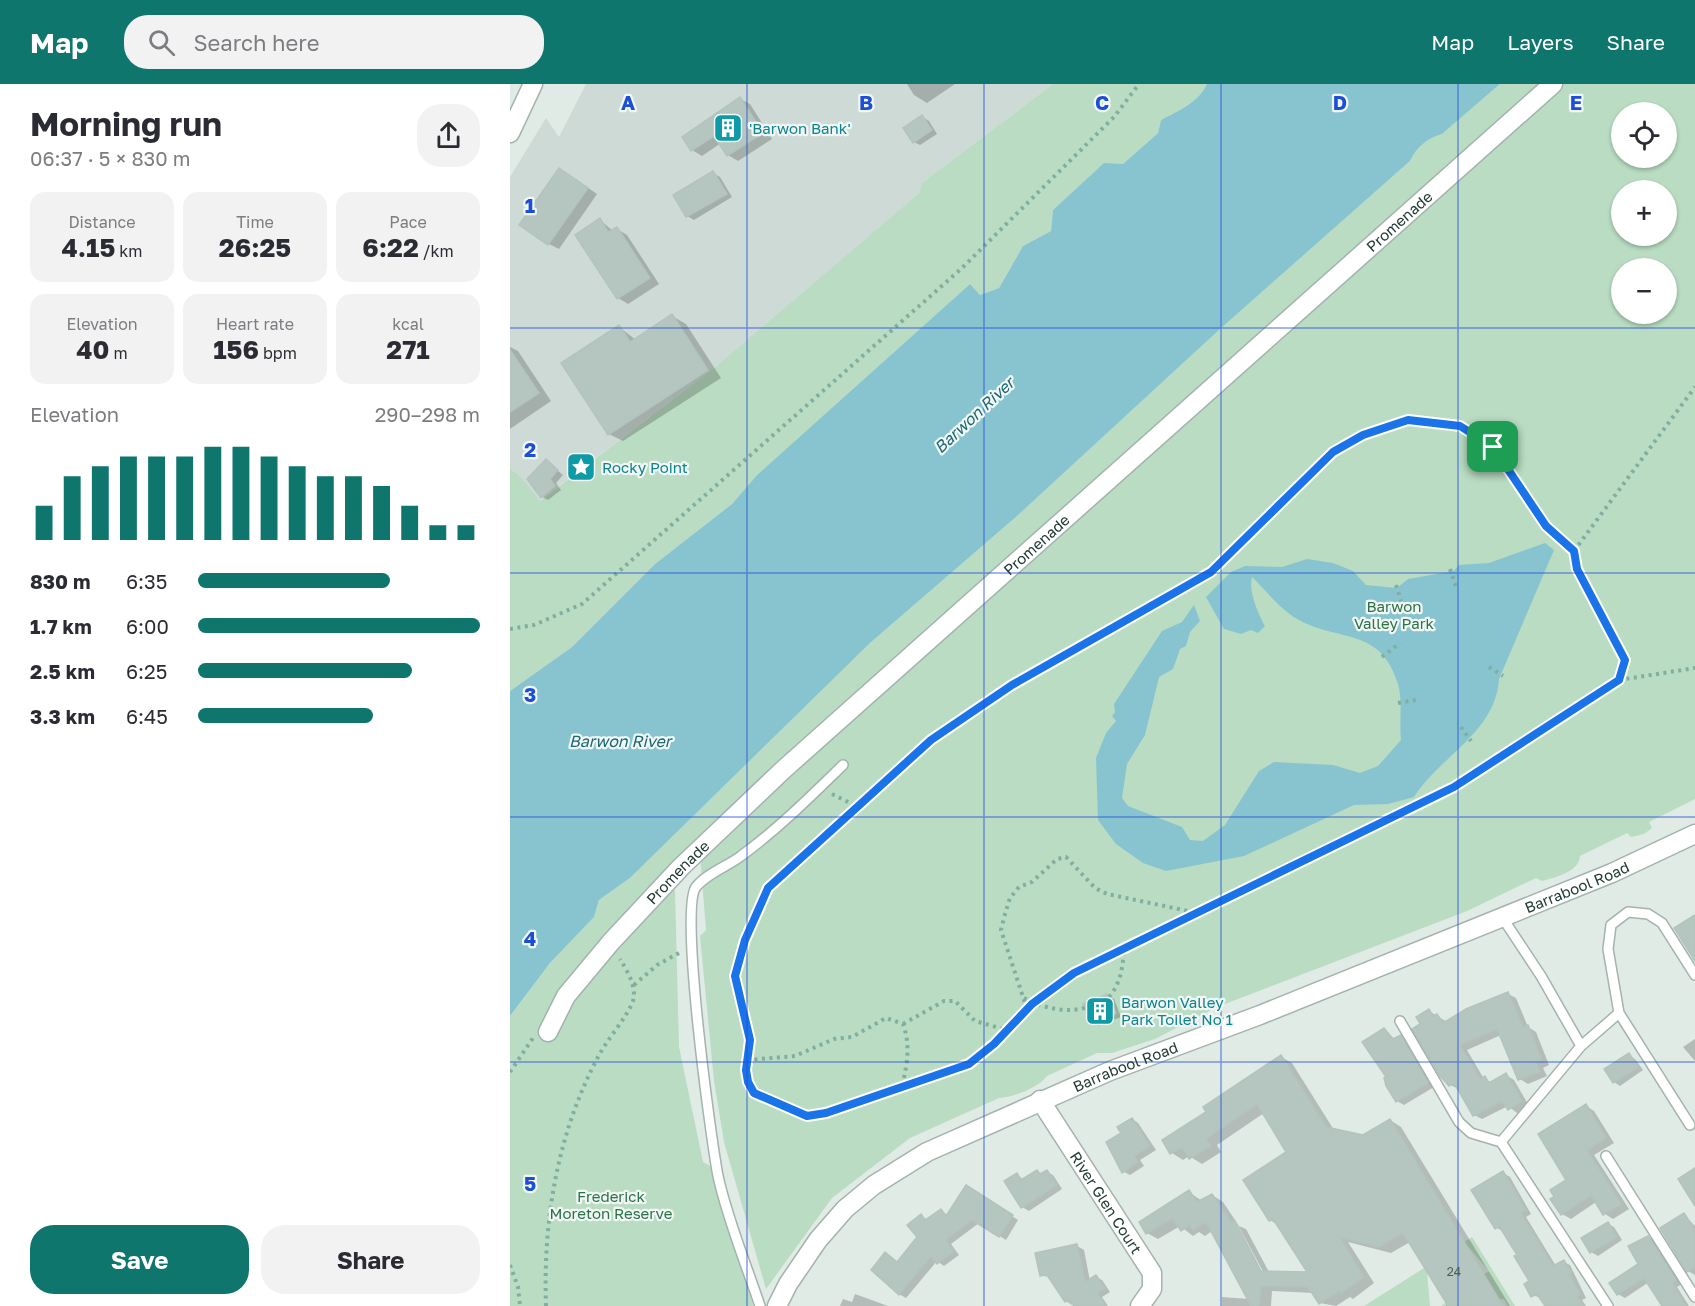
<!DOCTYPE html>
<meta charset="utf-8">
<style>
body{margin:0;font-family:"Golos Text",sans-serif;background:#f2f2f3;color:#2b2b33;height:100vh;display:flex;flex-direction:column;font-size:22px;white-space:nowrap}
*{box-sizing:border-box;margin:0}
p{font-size:20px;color:#7c7c81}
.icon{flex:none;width:33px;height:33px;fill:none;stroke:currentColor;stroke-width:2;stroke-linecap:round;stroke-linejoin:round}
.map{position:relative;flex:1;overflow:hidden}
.side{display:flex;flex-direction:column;background:#fff;width:510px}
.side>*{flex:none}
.controls{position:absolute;left:1101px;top:18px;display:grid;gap:12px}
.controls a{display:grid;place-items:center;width:66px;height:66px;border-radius:50%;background:#fff;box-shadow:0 2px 4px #0004;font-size:30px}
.pin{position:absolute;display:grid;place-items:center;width:51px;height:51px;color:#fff;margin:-26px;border-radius:12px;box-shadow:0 3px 9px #0006}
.round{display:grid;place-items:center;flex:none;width:63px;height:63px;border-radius:24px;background:#f2f2f3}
.overview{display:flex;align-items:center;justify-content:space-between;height:102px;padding:0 30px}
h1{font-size:33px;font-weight:700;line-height:45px}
.stats{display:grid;grid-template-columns:repeat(3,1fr);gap:9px;height:102px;padding:6px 30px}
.stats div{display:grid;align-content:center;border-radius:15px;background:#f2f2f3;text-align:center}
.stats b{font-size:26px;font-weight:700}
.stats small{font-size:16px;font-weight:400}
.stats p{font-size:16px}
.chart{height:168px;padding:12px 30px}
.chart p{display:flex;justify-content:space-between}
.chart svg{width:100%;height:108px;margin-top:6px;stroke:#0f766e;stroke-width:6}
.action{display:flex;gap:12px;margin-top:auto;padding:12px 30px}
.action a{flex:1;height:69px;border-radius:24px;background:#0f766e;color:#fff;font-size:24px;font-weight:700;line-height:69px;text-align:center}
.action a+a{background:#f2f2f3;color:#2b2b33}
ul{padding:0 30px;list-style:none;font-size:20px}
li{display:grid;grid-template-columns:96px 72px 1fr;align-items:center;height:45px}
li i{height:15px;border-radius:8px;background:#0f766e}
header{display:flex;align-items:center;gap:36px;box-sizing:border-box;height:84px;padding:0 30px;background:#0f766e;color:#fff}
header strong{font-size:28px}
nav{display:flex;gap:33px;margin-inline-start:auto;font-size:21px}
.search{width:420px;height:54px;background:#f2f2f3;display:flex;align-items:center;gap:15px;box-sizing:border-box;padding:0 21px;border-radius:24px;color:#7c7c81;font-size:22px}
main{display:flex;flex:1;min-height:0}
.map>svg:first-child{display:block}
.built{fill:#cedad5}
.green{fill:#b9dcc2;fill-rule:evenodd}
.water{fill:#88c4cf}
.shadow{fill:#0003;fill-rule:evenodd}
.building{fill:#b5c5bf;stroke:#b3c4bd;stroke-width:1.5}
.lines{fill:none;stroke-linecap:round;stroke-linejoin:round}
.service-casing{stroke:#a3b3ad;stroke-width:12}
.minor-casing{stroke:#a3b3ad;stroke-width:21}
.tertiary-casing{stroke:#a3b3ad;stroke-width:21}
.path{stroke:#81aea0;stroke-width:4;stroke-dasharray:3 4.5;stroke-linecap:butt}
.service{stroke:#fff;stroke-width:9}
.minor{stroke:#fff;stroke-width:18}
.tertiary{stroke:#fff;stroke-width:18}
.route-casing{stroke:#fff;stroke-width:12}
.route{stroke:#1a73e8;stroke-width:8}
.grid{fill:none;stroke:#1d4ed8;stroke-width:1.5;stroke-opacity:0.55}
.labels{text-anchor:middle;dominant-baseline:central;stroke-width:4.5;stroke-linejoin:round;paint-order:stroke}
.number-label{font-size:12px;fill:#465e57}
.culture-label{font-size:15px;fill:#0d838f;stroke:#f0f7f4;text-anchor:start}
.street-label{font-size:15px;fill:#213b34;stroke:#f0f7f4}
.park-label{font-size:15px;fill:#2c7147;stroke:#f0f7f4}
.water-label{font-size:16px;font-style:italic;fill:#1c6675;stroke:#f0f7f4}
.grid-label{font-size:20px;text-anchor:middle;font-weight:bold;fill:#1d4ed8;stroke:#f0f7f4;stroke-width:4.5;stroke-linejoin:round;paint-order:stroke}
</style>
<header>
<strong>Map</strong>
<div class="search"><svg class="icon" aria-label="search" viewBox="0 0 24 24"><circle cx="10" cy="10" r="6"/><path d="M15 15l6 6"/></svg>Search here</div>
<nav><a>Map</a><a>Layers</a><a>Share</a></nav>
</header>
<main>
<section class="side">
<div class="overview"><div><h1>Morning run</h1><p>06:37 · 5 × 830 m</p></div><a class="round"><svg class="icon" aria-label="share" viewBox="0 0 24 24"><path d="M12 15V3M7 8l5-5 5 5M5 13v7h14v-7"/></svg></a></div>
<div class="stats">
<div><p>Distance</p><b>4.15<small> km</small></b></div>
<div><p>Time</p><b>26:25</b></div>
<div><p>Pace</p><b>6:22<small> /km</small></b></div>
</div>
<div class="stats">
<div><p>Elevation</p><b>40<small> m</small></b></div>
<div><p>Heart rate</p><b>156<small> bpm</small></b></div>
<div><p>kcal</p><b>271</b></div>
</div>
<div class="chart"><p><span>Elevation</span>290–298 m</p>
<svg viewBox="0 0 160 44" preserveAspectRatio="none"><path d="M5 44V30M15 44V18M25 44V14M35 44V10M45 44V10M55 44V10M65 44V6M75 44V6M85 44V10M95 44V14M105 44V18M115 44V18M125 44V22M135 44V30M145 44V38M155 44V38"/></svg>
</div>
<ul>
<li><b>830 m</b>6:35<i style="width:68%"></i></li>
<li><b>1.7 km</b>6:00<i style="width:100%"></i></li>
<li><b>2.5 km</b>6:25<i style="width:76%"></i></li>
<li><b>3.3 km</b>6:45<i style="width:62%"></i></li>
</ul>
<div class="action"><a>Save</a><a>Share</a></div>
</section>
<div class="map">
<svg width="1185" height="1222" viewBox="0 0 1185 1222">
<rect width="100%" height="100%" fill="#e0ebe6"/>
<path class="built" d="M 76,0 L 543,0 L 412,99 L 409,109 L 204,284 L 29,417 L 8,390 L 0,385 L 0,93 L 36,34 L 49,53 Z"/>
<path class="green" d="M 543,0 L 697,0 C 689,18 668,27 651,36 L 648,49 L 613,80 L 594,80 L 543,126 L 541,147 L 513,162 L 489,204 L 470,211 L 460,200 L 247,391 L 222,420 L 145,480 L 62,563 L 0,607 L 0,385 L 8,390 L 30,417 L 204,284 L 409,109 L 412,99 Z
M 990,0 L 1185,0 L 1185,715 L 1139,738 L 1142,744 L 1134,750 L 1121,753 L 1117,749 L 1070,772 C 1069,788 1046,793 1032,797 L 1026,794 L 957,827 L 707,923 L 645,955 L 602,969 L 587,969 L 537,992 C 528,1004 504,1013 489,1014 L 400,1054 L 322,1114 L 256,1205 L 214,1058 L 204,997 L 190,852 L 196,846 L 189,757 L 153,794 L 165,807 L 169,963 L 193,1078 L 204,1084 L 243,1222 L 0,1222 L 0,932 L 40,879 L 84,833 L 89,816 L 120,794 L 360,559 L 507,432 L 709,246 L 900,77 C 907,63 916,55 932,50 ZM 1112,28 L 1156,28 L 1156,74 L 1112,74 ZM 1112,106 L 1156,106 L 1156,152 L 1112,152 ZM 1112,184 L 1156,184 L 1156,230 L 1112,230 Z
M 962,1153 L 1005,1222 L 998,1222 L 994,1215 L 989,1215 L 979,1199 L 943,1222 L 931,1222 L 979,1187 L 954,1158 Z
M 933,1172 L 935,1174 L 917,1189 L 920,1222 L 854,1222 Z"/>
<path class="water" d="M 697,0 L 990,0 L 932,50 C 916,55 907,63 900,77 L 709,246 L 507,432 L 360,559 L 120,794 L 89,816 L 84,833 L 40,879 L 0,932 L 0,607 L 62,563 L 145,480 L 222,420 L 247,391 L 460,200 L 470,211 L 489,204 L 513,162 L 541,147 L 543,126 L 594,79 L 613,80 L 648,49 L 651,36 C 668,27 689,18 697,0 Z
M 1035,459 L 1044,466 L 989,595 C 986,648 930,672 904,713 L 878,720 L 844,721 L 734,772 L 656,787 L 633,779 L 606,760 L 588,736 L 586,674 L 596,649 L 606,637 L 602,632 L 605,628 L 604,620 L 652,547 L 672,538 L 684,521 L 690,537 L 680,548 L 676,562 L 670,565 L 663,585 L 649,593 L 635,651 L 617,680 L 612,714 L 618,722 L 672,743 L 680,756 L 693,757 L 715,741 L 749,687 L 764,678 L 823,681 L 850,689 L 868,682 L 891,656 C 889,637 893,618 888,600 C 871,543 829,558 789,536 C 769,525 758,508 742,493 C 738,506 748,530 755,542 L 748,549 L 741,546 L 731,550 L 714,545 L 696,513 L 721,488 L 735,482 L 772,483 L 797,475 L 823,479 L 843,487 L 856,501 L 887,504 L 898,495 L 944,487 L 949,481 L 979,479 Z"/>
<path class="shadow" d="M 397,0 L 445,0 L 417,19 L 404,11 Z
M 230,15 L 240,20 L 262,55 L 228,77 L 218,71 L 211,59 L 192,72 L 182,66 Z
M 412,33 L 419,37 L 427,50 L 410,61 L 404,58 Z
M 203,89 L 210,93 L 222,113 L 184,136 L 177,132 Z
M 59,91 L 87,110 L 49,165 L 39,160 Z
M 90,136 L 103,147 L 107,145 L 117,151 L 149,200 L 118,220 L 108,214 Z
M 162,232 L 176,240 L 211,294 L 113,357 L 99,350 L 109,243 L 126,256 Z
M 0,263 L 8,267 L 41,317 L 0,345 Z
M 36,377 L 53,391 L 46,399 L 51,406 L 38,416 L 32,413 Z
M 998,910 L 1006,914 L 1018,943 L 1026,948 L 1039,981 L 1033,984 L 1037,992 L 1018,1000 L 1010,995 L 991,951 L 957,966 L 974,995 L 983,999 L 996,991 L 1004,996 L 1019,1022 L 1007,1029 L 998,1022 L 972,1035 L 964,1031 L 949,1005 L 940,1001 L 912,941 L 919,927 L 937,938 Z
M 597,912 L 604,915 L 611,933 L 589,942 L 583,939 Z
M 874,946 L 886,956 L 891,953 L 897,957 L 924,1003 L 894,1021 L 887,1017 L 879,993 L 855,956 Z
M 1185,955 L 1185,977 L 1173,963 Z
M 1119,971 L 1125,975 L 1133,986 L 1110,1002 L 1104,998 Z
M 771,973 L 782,979 L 824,1046 L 853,1053 L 880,1036 L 891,1043 L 1000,1222 L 936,1222 L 937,1219 L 900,1158 L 881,1169 L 838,1158 L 864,1199 L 843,1215 L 840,1213 L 826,1222 L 810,1219 L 804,1209 L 762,1207 L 761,1222 L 712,1222 L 712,1213 L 739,1215 L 702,1147 L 695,1152 L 689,1148 L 683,1152 L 670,1142 L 648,1155 L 637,1149 L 679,1108 L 692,1117 L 702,1111 L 713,1118 L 729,1142 L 736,1145 L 759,1188 L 799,1189 L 768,1141 L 760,1136 L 778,1069 L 754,1029 L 707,1061 L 711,1068 L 692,1080 L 679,1072 L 673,1076 L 662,1069 L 654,1056 L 698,1028 ZM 725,1141 L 728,1141 L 756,1193 L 753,1194 Z
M 1076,1022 L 1084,1027 L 1104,1059 L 1084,1071 L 1119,1125 L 1103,1135 L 1095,1130 L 1086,1118 L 1061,1135 L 1052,1130 Z
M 622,1035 L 628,1039 L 646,1066 L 630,1076 L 634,1082 L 620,1091 L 614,1088 L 613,1049 Z
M 527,1088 L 532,1091 L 537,1088 L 543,1091 L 552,1105 L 519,1127 L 512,1123 L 507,1091 L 514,1096 Z
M 993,1089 L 1000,1093 L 1021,1130 L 1016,1133 L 1046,1182 L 1054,1178 L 1060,1181 L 1076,1214 L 1072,1216 L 1076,1222 L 1036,1222 L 1031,1214 L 1022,1211 L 1021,1197 L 1009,1171 L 994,1147 L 986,1144 Z
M 457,1103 L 508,1136 L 496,1156 L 469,1139 L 441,1160 L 449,1171 L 434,1182 L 427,1177 L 396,1214 L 389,1210 L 388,1179 L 409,1153 L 411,1132 L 418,1136 L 431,1127 L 438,1131 Z
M 1174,1131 L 1185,1142 L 1185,1191 L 1178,1187 Z
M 1098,1140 L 1104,1143 L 1112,1156 L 1088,1172 L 1081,1168 Z
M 1138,1153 L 1145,1157 L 1172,1200 L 1167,1203 L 1179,1222 L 1154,1222 L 1139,1198 L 1115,1214 L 1108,1210 L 1130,1180 Z
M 567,1162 L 574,1166 L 580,1197 L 586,1193 L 592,1196 L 600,1208 L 592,1213 L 598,1222 L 562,1221 L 556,1217 L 541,1194 L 531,1191 Z
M 345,1210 L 378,1222 L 330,1222 L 333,1215 L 342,1218 Z"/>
<path class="building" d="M 230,13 L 253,49 L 217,72 L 204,52 L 181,67 L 172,53 Z
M 412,31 L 422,46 L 403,59 L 393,44 Z
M 49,84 L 78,104 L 38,161 L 9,141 Z
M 203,87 L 217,110 L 176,133 L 163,111 Z
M 90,134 L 98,148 L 107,143 L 140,194 L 107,215 L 65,151 Z
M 162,230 L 198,286 L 98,351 L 51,279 L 109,241 L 120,258 Z
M 0,266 L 29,309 L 0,328 Z
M 36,375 L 48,386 L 40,395 L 45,402 L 31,414 L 17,395 Z
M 1185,831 L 1185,877 L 1164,844 Z
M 998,908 L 1013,943 L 1018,941 L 1032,976 L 1026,979 L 1030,988 L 1008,996 L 987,945 L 950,961 L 970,995 L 975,992 L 979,999 L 996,989 L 1012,1017 L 998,1026 L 992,1017 L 963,1032 L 944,999 L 939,1002 L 930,992 L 902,945 L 910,940 L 906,933 L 919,925 L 923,932 L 927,930 L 933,939 L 956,925 Z
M 597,910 L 606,929 L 582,940 L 573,920 Z
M 874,944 L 883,955 L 891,951 L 918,999 L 886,1018 L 876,1002 L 874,994 L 876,993 L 852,958 Z
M 1119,969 L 1128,983 L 1103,999 L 1094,985 Z
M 771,971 L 816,1043 L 853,1051 L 880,1035 L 993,1222 L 938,1222 L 893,1149 L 869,1163 L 829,1153 L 854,1193 L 831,1209 L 829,1207 L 809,1220 L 798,1203 L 751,1202 L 749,1222 L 741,1222 L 696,1138 L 683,1146 L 679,1141 L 671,1147 L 662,1134 L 636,1150 L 629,1138 L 679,1106 L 687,1118 L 702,1110 L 722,1139 L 725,1137 L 751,1187 L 797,1188 L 763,1135 L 759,1137 L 733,1096 L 776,1068 L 747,1020 L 696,1055 L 701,1062 L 679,1075 L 672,1063 L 660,1070 L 652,1056 L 696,1028 L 693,1023 Z
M 1076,1020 L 1096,1054 L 1077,1066 L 1111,1120 L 1093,1131 L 1081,1111 L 1051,1131 L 1040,1115 L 1044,1113 L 1040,1106 L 1056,1096 L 1028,1050 Z
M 622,1034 L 640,1062 L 624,1072 L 628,1078 L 612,1089 L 596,1058 L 611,1049 L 607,1043 Z
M 1185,1084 L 1185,1122 L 1168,1095 Z
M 527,1086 L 530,1090 L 537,1086 L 547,1101 L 511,1124 L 494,1097 L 507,1089 L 511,1096 Z
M 993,1087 L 1016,1126 L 1011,1129 L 1043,1182 L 1054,1176 L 1061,1189 L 1059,1190 L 1070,1210 L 1067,1212 L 1073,1222 L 1035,1222 L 1027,1210 L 1021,1213 L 1014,1200 L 1019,1197 L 1004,1172 L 1007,1171 L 989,1142 L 985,1145 L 961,1106 Z
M 456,1101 L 503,1131 L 489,1153 L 462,1136 L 436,1156 L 444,1167 L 427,1180 L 421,1172 L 389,1211 L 361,1186 L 375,1168 L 387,1178 L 407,1153 L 397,1141 L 411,1130 L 415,1136 L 431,1125 L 436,1132 Z
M 1174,1129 L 1185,1146 L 1185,1183 L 1177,1188 L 1150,1144 Z
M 1098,1138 L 1107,1153 L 1080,1169 L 1071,1154 Z
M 1138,1152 L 1166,1196 L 1162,1199 L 1176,1222 L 1152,1222 L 1134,1194 L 1107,1211 L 1099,1199 L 1128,1180 L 1118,1162 Z
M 567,1160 L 575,1198 L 586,1191 L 595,1204 L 587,1209 L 596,1222 L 564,1222 L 559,1216 L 555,1218 L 537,1191 L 530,1192 L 525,1169 Z"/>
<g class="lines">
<g class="service-casing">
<path id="service" d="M 992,833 L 1031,892 L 1071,962
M 890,937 L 949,1038 L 961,1049 L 991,1058 L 1098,1222
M 1180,1041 L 1109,929 L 1098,865 L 1101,841 L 1118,828 L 1138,830 L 1152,839 L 1185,891
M 991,1058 L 1071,962 L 1109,929
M 1096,1072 L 1185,1213
M 250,1222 C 236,1180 217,1134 208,1092 C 201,1055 169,823 186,803 C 196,790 218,782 231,772 C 268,745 300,713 333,681"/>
</g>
<g class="minor-casing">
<g id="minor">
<path d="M 0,49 L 23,0"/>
<path id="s1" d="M 38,948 L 56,912 L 101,858 L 171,783 L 273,686 L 1043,0"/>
<path id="s2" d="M 530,1016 L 642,1189 L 642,1205 L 630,1222"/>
</g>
</g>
<g class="tertiary-casing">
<g id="tertiary">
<path id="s3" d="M 267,1222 L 278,1200 L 308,1156 L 335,1125 L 364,1101 L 417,1068 L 600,987 L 750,931 L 1102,789 L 1185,750"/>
</g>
</g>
<path class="path" d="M 898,336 L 950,342 L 983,363 L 1036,442 L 1064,467 L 1067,485 L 1115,576 L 1109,596 L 944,703 L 564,889 L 524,919 L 484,960 L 459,980 L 316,1029 L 297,1032 L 244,1009 L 236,986 L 240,956 L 226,893 L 235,857 L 258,804 L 421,656 L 502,601 L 701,488 L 823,368 L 853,351 Z
M 1064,467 L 1185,303
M 940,485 L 946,503
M 886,501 L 891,517
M 0,545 L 24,541 L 72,520 L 451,185 L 604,33 L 629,0
M 872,573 L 890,559
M 979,583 L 993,592
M 1109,596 L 1185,584
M 888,619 L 906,616
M 951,643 L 961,657
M 322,710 L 348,723
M 124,901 L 147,881 L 169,869
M 599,913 C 611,899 613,882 614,864
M 514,914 C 534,924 553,929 575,924
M 517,925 L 491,846 L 495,830 L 500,814 L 509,803 L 522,798 L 547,775 L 556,773 L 585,804 L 597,810 L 683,828
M 393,940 L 434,917 L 445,917 L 465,937 L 497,946
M 237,976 L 285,972 L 324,955 L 342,953 L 376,934 L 393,940 C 401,962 397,981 392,1002
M 0,988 L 23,954
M 0,1181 L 8,1203 L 10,1222
M 36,1222 C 33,1137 47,1051 87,975 C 95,958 118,932 123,917 C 127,902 117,887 110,875"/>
<use href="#service" class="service"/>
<use href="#minor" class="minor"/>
<use href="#tertiary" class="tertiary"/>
</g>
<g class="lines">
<g class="route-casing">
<path id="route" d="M 898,336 L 950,342 L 983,363 L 1036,442 L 1064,467 L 1067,485 L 1115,576 L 1109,596 L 944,703 L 564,889 L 522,920 L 484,960 L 459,980 L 316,1029 L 297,1032 L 244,1009 L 238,998 L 236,986 L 240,956 L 225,892 L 235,856 L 258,804 L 421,656 L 502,601 L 701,488 L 823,368 L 853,351 Z"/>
</g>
<use href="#route" class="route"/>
</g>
<path class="grid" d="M 237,0 L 237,1222M 474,0 L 474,1222M 711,0 L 711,1222M 948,0 L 948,1222M 0,244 L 1185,244M 0,489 L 1185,489M 0,733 L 1185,733M 0,978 L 1185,978"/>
<defs>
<g id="building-square" transform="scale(1.5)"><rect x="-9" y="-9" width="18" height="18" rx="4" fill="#0f9aa8" stroke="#f0f7f4"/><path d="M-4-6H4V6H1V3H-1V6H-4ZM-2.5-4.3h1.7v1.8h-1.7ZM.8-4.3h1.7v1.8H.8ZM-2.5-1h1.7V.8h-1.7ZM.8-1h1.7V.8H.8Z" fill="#fff"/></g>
<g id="sight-square" transform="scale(1.5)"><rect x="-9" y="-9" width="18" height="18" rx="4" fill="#0f9aa8" stroke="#f0f7f4"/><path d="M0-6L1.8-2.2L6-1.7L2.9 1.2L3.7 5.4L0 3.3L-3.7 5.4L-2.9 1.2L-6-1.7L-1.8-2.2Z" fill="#fff"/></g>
</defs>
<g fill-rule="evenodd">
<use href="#building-square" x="218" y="44"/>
<use href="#sight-square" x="71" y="383"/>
<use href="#building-square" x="590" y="927"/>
</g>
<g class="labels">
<g class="number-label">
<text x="944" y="1187">24</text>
</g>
<g class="culture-label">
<text x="239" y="44">'Barwon Bank'</text>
<text x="92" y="383">Rocky Point</text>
<text x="611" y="918">Barwon Valley<tspan x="611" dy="17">Park Toilet No 1</tspan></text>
</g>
<g class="street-label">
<text stroke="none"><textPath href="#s1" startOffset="1179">Promenade</textPath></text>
<text stroke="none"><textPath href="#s1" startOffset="693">Promenade</textPath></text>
<text stroke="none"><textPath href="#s1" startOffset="207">Promenade</textPath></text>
<text stroke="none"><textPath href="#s3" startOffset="921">Barrabool Road</textPath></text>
<text stroke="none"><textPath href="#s3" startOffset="435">Barrabool Road</textPath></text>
<text stroke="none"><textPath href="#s2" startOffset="122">River Glen Court</textPath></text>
</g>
<g class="park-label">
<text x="884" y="522">Barwon<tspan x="884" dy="17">Valley Park</tspan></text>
<text x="101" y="1112">Frederick<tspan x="101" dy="17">Moreton Reserve</tspan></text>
</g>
<g class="water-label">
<text transform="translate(464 331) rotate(-43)">Barwon River</text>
<text x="110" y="657">Barwon River</text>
</g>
</g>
<g class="grid-label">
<text x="118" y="26">A</text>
<text x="356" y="26">B</text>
<text x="592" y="26">C</text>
<text x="830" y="26">D</text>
<text x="1066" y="26">E</text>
<text x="20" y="129">1</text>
<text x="20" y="373">2</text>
<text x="20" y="618">3</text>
<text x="20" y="862">4</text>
<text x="20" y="1107">5</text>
</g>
</svg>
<div class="controls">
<a><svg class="icon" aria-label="locate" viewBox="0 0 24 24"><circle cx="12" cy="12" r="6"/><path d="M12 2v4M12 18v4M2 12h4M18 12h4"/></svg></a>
<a>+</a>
<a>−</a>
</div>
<div class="pin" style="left:983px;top:363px;background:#1e9e55"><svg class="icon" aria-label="arrive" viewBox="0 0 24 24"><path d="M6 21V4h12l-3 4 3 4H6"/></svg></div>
</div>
</main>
